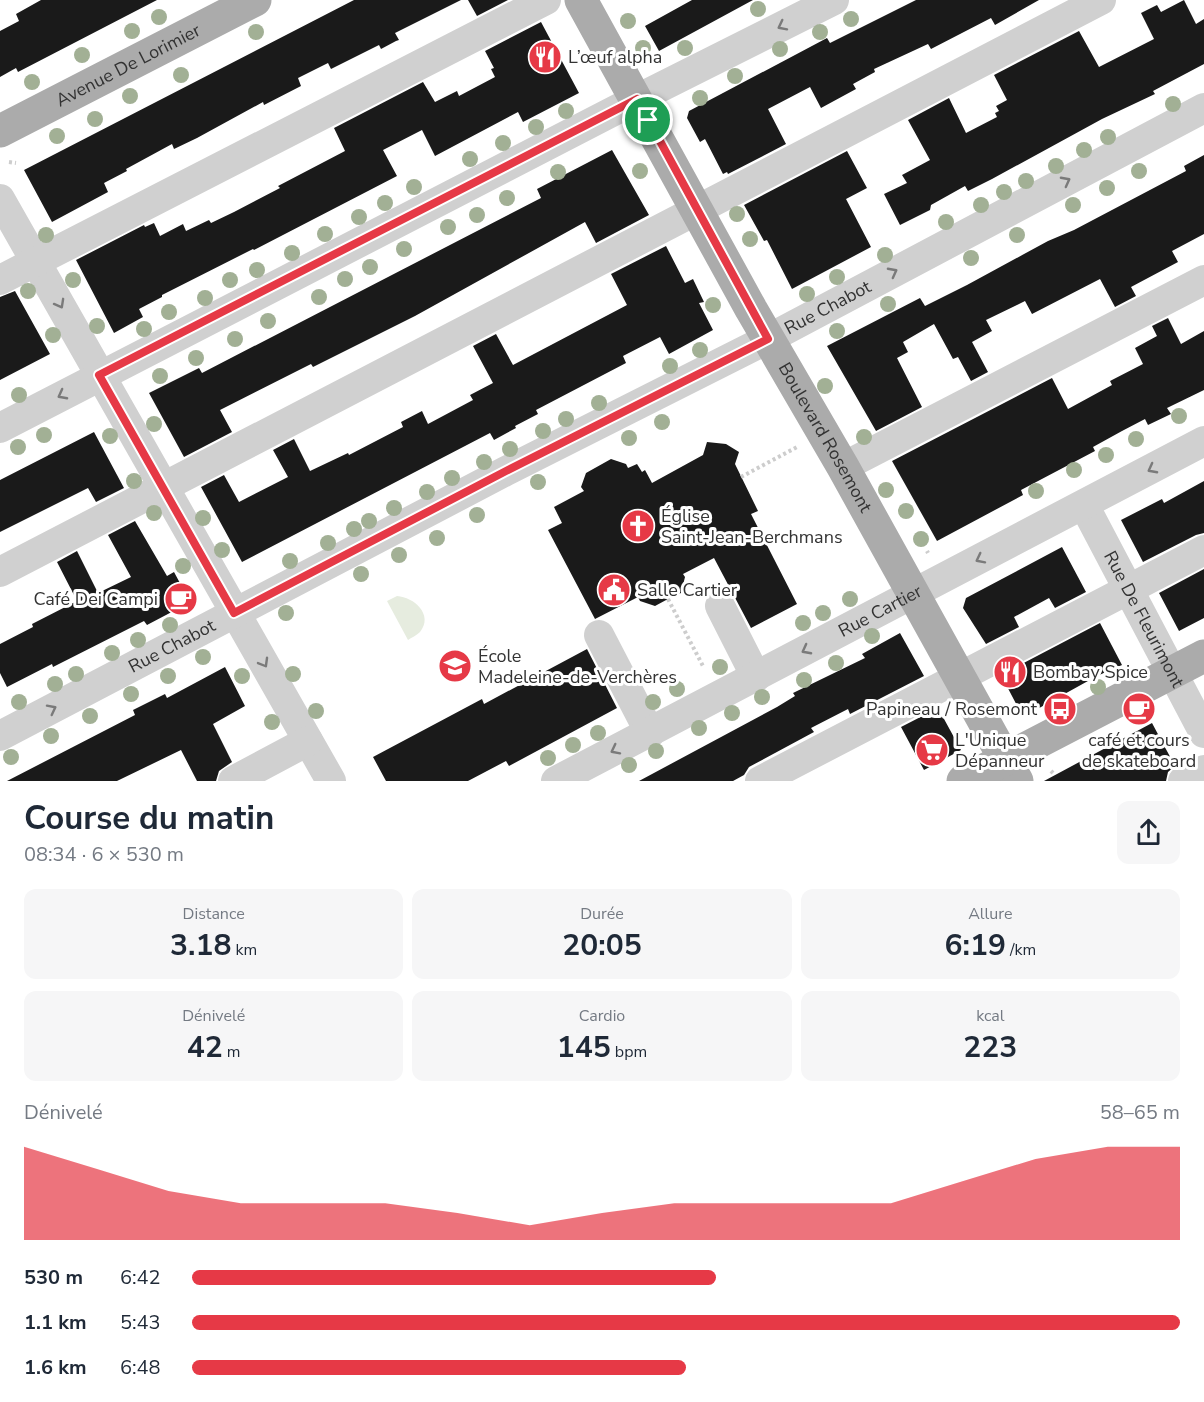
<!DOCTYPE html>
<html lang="fr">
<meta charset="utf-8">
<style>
body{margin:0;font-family:"Nunito Sans",sans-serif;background:#f6f6f7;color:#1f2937;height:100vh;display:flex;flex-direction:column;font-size:22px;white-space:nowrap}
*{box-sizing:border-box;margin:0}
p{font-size:20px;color:#747a83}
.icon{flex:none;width:33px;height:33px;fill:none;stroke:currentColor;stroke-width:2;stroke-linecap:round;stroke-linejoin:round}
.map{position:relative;height:781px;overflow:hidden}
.panel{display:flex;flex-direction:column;background:#fff;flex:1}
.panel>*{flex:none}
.pin{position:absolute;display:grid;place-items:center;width:51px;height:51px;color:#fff;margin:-26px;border:3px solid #fff;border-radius:50%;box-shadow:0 2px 6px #0007}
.round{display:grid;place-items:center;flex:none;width:63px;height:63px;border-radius:12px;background:#f6f6f7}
.summary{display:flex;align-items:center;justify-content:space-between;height:102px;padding:0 24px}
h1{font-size:33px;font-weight:700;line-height:45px}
.figures{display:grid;grid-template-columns:repeat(3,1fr);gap:9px;height:102px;padding:6px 24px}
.figures div{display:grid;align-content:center;border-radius:12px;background:#f6f6f7;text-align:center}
.figures b{font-size:30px;font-weight:700}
.figures small{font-size:16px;font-weight:400}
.figures p{font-size:16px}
.chart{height:168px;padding:12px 24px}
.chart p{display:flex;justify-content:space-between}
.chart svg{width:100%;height:108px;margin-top:6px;fill:#e63946;opacity:.7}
ul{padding:0 24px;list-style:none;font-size:20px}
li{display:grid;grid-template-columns:96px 72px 1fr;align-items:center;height:45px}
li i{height:15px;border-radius:8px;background:#e63946}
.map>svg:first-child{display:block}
.green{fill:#e6ecdf}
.building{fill:#1a1a1a}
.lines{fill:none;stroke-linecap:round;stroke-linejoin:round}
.path{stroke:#cdcdcd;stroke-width:4;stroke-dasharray:3 3;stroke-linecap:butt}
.minor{stroke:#d0d0d0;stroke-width:30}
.major{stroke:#ababab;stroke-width:33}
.tree{fill:#a2b095}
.oneway{stroke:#7a7a7a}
.route-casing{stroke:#fff;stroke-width:12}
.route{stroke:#e63946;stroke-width:8}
.labels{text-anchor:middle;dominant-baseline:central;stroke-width:6;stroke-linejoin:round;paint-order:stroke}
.poi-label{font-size:18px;fill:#333;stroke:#fff;text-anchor:start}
.street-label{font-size:18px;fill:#333;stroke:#fff}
</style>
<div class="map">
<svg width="1204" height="781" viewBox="0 0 1204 781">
<rect width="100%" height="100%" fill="#fff"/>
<path class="green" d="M 397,596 C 414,597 434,615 420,632 C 417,635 411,638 408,640 L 387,601 Z"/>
<path class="building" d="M 41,0 L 157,0 L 18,72 L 16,68 L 0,77 L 0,31 L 19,21 L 16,14 Z
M 354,0 L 461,0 L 395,33 L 399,40 L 396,41 L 381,49 L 379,45 L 331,69 L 328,63 L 298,78 L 301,86 L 264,105 L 263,102 L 197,138 L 174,149 L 172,144 L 126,169 L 127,171 L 104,183 L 108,192 L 52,222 L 24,170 Z
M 468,0 L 508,0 L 477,16 Z
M 692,0 L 753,0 L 659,51 L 645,26 Z
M 916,0 L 1039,0 L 995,25 L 991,18 L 931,49 L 928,44 L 874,69 L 875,72 L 853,84 L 856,89 L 821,108 L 810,87 L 768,109 L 786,144 L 728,174 L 727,172 L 723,174 L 705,139 L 700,142 L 687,118 L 689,111 L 827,38 L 830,43 Z
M 1184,0 L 1196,24 L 1204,19 L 1204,64 L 1153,91 L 1155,94 L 1102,119 L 992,179 L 968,191 L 965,186 L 931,205 L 930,210 L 900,225 L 884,194 L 907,183 L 902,175 L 930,160 L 908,120 L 949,98 L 966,133 L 997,117 L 995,113 L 999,111 L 996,106 L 1007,100 L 994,75 L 1079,31 L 1099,67 L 1154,39 L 1141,13 L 1157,5 L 1161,12 Z
M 541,22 L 579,93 L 523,122 L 518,112 L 435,156 L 422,130 L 383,150 L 397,176 L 254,250 L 253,249 L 162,295 L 162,297 L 139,309 L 143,317 L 114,333 L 76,260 L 144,225 L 145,227 L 154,223 L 160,236 L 183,224 L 186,231 L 209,220 L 211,223 L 234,212 L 280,188 L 278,186 L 345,151 L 334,128 L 423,82 L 435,102 L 457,91 L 459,96 L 495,77 L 491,69 L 494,68 L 485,51 Z
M 612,150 L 649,215 L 596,243 L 585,222 L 415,316 L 313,367 L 311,364 L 220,410 L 232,432 L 184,457 L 149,393 L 199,368 L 202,373 L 541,198 L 537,189 Z
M 847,151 L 867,188 L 846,199 L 871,247 L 792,289 L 767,240 L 764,241 L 744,205 Z
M 1204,155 L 1204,234 L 1172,251 L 1178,262 L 1131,287 L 1136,296 L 1115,307 L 1100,279 L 1032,314 L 1025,301 L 986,320 L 992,331 L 972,342 L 988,372 L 971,381 L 958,357 L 953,359 L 934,324 L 903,342 L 908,352 L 897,358 L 922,407 L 876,431 L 827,346 L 920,298 L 925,306 L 967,285 L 1048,241 L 1074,230 L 1186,171 L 1184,166 Z
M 666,246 L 685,283 L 693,279 L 704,302 L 699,303 L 713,330 L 669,354 L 660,337 L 623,356 L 626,363 L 536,410 L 538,414 L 515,426 L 516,428 L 494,440 L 490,433 L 242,562 L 201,487 L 224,475 L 239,502 L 288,477 L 273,450 L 294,439 L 310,471 L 348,453 L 349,455 L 403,427 L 401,422 L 422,411 L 428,424 L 473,400 L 470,395 L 493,383 L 473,346 L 496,334 L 513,365 L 627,305 L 611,274 Z
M 15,291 L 50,354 L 0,380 L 0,297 Z
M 1168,318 L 1181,344 L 1204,331 L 1204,390 L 1167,408 L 1171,414 L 1148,425 L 1145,419 L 1122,431 L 1093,447 L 1095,451 L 1021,490 L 1023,495 L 937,541 L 892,461 L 1052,378 L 1068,409 L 1112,385 L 1110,381 L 1143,364 L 1135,348 L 1157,336 L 1152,326 Z
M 94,432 L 124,488 L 96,502 L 88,488 L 0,532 L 0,480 Z
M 707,442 L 726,444 L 739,452 L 735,464 L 758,511 L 751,514 L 797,604 L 751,628 L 714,558 L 683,574 L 685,577 L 681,593 L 668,599 L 655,606 L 640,601 L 638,597 L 595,619 L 548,530 L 562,523 L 554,507 L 584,491 L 581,487 L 586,473 L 611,459 L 626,464 L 628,468 L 637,464 L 642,472 L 645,470 L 652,483 L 703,455 Z
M 1204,481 L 1204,533 L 1196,535 L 1143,562 L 1121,520 L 1162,499 L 1164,503 Z
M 135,521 L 167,576 L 174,572 L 188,598 L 185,605 L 147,625 L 144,621 L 53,667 L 52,664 L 7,687 L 0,673 L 0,644 L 33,627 L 32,624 L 77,601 L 57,562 L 77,551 L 98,593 L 131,577 L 108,535 Z
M 1062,547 L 1086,592 L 1055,608 L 1049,598 L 1014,617 L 1019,627 L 986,644 L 963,608 L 966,598 Z
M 1204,569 L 1204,618 L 1179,631 L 1159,593 Z
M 1100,623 L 1122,665 L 1097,676 L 1023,717 L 1001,675 Z
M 900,633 L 924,676 L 850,714 L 848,709 L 811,728 L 814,732 L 749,767 L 744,775 L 733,781 L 639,781 L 777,707 L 795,696 L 793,693 L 865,658 L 862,654 Z
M 587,649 L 617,708 L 509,766 L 506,761 L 468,781 L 386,781 L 373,757 L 482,699 L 484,704 Z
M 225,667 L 245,706 L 213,724 L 232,762 L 219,771 L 216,781 L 197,781 L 181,750 L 117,781 L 7,781 L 135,715 L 133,710 L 165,694 L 167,698 Z
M 938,708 L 961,750 L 924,770 L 901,727 Z
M 1152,723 L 1175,766 L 1168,772 L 1166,781 L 1044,781 Z"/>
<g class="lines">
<path class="path" d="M 9,162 L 16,163
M 741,477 L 799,446
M 927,551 L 928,553
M 668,599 L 704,668
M 1051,771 L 1053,773"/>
<g class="minor">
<path d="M 0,199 L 331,781"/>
<path d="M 0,280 L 546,0"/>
<path d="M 0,428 L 637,99 L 834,0"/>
<path d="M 843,467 L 1204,280"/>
<path id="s1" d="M 1084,505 L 1204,733"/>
<path d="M 0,572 L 1101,0"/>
<path d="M 720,606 L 756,677"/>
<path d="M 599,635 L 650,733"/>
<path id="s2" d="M 0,736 L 506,471 L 768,339 L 1204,108"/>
<path d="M 233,781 L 308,741"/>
<path id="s3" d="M 556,781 L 1204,441"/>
<path d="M 760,781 L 1204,550"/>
<path d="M 1183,781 L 1204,770"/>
</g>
<g class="major">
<path id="s4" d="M 581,0 L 751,309 L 843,467 L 1017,781"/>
<path id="s5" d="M 0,131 L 255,0"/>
<path d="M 963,781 L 1204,656"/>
</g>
</g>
<g class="tree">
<circle cx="758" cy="9" r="8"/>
<circle cx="159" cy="17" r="8"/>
<circle cx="851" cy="19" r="8"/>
<circle cx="628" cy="21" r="8"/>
<circle cx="132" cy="31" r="8"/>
<circle cx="256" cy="32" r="8"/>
<circle cx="820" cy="32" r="8"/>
<circle cx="643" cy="48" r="8"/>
<circle cx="685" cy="48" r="8"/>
<circle cx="780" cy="49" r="8"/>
<circle cx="82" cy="55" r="8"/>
<circle cx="181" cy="75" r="8"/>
<circle cx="735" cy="76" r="8"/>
<circle cx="32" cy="82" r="8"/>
<circle cx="130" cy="96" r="8"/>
<circle cx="700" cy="98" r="8"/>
<circle cx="1173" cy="104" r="8"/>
<circle cx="566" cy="111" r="8"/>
<circle cx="95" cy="119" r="8"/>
<circle cx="536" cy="127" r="8"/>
<circle cx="57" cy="136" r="8"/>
<circle cx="1108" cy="137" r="8"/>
<circle cx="503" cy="143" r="8"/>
<circle cx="1084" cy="150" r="8"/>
<circle cx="470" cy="159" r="8"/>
<circle cx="1056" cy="166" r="8"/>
<circle cx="640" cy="171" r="8"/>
<circle cx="1139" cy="171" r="8"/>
<circle cx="558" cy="172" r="8"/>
<circle cx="1026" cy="181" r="8"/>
<circle cx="414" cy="187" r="8"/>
<circle cx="1107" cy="188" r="8"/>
<circle cx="1004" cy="192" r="8"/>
<circle cx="507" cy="198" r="8"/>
<circle cx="385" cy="203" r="8"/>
<circle cx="981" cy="205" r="8"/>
<circle cx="1073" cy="205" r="8"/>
<circle cx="737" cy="214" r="8"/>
<circle cx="477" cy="215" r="8"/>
<circle cx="359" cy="217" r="8"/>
<circle cx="946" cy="222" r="8"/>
<circle cx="448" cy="227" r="8"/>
<circle cx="325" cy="234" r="8"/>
<circle cx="46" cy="235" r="8"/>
<circle cx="1017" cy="235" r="8"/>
<circle cx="750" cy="239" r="8"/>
<circle cx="404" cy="249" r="8"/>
<circle cx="292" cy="253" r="8"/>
<circle cx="885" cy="255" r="8"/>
<circle cx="971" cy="258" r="8"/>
<circle cx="370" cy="267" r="8"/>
<circle cx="257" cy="270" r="8"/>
<circle cx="837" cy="277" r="8"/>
<circle cx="345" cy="279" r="8"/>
<circle cx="73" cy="280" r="8"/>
<circle cx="230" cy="280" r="8"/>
<circle cx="28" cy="291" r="8"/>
<circle cx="807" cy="294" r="8"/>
<circle cx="319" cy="297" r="8"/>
<circle cx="205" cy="298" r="8"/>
<circle cx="888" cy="304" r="8"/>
<circle cx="713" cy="305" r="8"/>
<circle cx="169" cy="312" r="8"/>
<circle cx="268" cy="321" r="8"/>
<circle cx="97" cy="326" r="8"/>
<circle cx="144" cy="329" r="8"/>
<circle cx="837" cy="331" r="8"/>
<circle cx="53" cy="335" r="8"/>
<circle cx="235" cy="339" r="8"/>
<circle cx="700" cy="350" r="8"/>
<circle cx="196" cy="358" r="8"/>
<circle cx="670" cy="366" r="8"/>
<circle cx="160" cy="376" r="8"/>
<circle cx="825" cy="386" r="8"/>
<circle cx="19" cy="395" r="8"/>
<circle cx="599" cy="403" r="8"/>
<circle cx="1179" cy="416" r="8"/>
<circle cx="566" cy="419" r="8"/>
<circle cx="662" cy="422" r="8"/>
<circle cx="154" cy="424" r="8"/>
<circle cx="543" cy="431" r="8"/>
<circle cx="44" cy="435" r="8"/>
<circle cx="110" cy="436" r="8"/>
<circle cx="864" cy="437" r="8"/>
<circle cx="629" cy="438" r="8"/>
<circle cx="1136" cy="439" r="8"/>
<circle cx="18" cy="447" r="8"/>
<circle cx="510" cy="449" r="8"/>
<circle cx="1106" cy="455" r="8"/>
<circle cx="484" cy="462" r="8"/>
<circle cx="1074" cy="470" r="8"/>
<circle cx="452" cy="478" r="8"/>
<circle cx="134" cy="481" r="8"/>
<circle cx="538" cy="482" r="8"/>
<circle cx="886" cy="490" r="8"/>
<circle cx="1036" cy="491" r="8"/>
<circle cx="427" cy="492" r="8"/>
<circle cx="394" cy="508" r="8"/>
<circle cx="906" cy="511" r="8"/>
<circle cx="154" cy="513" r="8"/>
<circle cx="477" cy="515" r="8"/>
<circle cx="203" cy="518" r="8"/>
<circle cx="369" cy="521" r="8"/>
<circle cx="354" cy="529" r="8"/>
<circle cx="437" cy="538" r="8"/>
<circle cx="921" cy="539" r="8"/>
<circle cx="328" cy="543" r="8"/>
<circle cx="222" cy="550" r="8"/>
<circle cx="399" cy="555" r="8"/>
<circle cx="290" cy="561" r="8"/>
<circle cx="183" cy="566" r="8"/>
<circle cx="361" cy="574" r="8"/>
<circle cx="850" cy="599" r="8"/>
<circle cx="286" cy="613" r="8"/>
<circle cx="823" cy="613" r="8"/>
<circle cx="803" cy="623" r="8"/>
<circle cx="170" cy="625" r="8"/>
<circle cx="872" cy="636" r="8"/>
<circle cx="138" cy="640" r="8"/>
<circle cx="112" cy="653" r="8"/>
<circle cx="203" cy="657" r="8"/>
<circle cx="836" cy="663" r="8"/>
<circle cx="720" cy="667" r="8"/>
<circle cx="76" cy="674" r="8"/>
<circle cx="293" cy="674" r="8"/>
<circle cx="168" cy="676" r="8"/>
<circle cx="242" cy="676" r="8"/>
<circle cx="804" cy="680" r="8"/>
<circle cx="55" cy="684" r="8"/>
<circle cx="1098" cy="687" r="8"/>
<circle cx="677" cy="689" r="8"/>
<circle cx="131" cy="694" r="8"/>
<circle cx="762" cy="697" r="8"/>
<circle cx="19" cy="702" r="8"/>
<circle cx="653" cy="702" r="8"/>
<circle cx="316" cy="711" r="8"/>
<circle cx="732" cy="713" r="8"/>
<circle cx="90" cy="716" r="8"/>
<circle cx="272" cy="722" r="8"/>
<circle cx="699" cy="728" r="8"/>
<circle cx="598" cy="733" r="8"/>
<circle cx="51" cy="736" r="8"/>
<circle cx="573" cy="745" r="8"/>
<circle cx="656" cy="751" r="8"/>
<circle cx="11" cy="757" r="8"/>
<circle cx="548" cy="758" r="8"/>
<circle cx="629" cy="765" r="8"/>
</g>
<defs><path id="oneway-chevron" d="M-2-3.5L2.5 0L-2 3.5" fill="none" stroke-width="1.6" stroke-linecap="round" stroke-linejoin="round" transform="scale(1.5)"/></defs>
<g class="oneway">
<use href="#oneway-chevron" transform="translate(782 26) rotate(153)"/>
<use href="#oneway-chevron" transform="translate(1066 181) rotate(-28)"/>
<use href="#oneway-chevron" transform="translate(893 272) rotate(-28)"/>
<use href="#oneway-chevron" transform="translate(60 304) rotate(61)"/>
<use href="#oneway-chevron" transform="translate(62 395) rotate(152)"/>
<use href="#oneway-chevron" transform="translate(1152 469) rotate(152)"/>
<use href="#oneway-chevron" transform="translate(980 559) rotate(153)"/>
<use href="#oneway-chevron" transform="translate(806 650) rotate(152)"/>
<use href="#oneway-chevron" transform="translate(264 663) rotate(60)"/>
<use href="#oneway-chevron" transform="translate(52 709) rotate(-27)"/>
<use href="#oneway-chevron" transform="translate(615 750) rotate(153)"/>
</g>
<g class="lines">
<g class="route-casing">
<path id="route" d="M 637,99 L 768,339 L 506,471 L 234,613 L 99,375 Z"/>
</g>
<use href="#route" class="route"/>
</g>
<defs>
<g id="restaurant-disc" transform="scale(1.725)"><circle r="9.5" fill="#e63946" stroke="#fff"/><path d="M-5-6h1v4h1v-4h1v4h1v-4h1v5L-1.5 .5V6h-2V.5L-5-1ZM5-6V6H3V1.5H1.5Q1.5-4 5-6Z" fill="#fff"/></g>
<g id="church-disc" transform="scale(1.725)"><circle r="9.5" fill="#e63946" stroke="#fff"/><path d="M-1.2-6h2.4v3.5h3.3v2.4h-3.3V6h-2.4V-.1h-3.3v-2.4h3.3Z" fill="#fff"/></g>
<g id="civic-disc" transform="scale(1.725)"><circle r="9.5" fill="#e63946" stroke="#fff"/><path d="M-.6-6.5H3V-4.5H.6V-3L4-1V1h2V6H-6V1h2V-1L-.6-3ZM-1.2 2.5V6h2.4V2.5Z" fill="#fff"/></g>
<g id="cafe-disc" transform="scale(1.725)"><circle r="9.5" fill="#e63946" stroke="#fff"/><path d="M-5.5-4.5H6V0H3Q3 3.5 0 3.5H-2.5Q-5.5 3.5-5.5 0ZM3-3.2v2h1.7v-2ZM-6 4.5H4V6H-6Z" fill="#fff"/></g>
<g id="school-disc" transform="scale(1.725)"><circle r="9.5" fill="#e63946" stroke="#fff"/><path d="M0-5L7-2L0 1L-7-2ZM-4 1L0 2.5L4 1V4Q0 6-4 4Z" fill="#fff"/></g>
<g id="bus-disc" transform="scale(1.725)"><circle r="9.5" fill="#e63946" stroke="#fff"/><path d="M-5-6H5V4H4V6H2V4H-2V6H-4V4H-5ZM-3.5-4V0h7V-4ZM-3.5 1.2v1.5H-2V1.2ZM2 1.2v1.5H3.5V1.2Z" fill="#fff"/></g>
<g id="supermarket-disc" transform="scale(1.725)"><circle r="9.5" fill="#e63946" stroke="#fff"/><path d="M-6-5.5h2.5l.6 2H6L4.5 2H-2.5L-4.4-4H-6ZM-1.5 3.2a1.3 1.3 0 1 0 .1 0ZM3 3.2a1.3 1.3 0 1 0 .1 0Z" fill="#fff"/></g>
</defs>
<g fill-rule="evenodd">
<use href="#restaurant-disc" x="545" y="57"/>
<use href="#church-disc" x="638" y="526"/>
<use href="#civic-disc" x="614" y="590"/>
<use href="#cafe-disc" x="181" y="599"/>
<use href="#school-disc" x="455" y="666"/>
<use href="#restaurant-disc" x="1010" y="672"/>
<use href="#bus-disc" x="1060" y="709"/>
<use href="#cafe-disc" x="1139" y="709"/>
<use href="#supermarket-disc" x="932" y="750"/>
</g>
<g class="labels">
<g class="poi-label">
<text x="568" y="57">L’œuf alpha</text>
<text x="661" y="516">Église<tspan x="661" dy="21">Saint-Jean-Berchmans</tspan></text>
<text x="637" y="590">Salle Cartier</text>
<text x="158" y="599" text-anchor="end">Café Dei Campi</text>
<text x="478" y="656">École<tspan x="478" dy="21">Madeleine-de-Verchères</tspan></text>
<text x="1033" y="672">Bombay Spice</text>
<text x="1037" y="709" text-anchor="end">Papineau / Rosemont</text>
<text x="955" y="740">L'Unique<tspan x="955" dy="21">Dépanneur</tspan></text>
<text x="1139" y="740" text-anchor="middle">café et cours<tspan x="1139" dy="21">de skateboard</tspan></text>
</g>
<g class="street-label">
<text stroke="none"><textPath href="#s5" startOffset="144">Avenue De Lorimier</textPath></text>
<text stroke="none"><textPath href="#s2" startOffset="932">Rue Chabot</textPath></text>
<text stroke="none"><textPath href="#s4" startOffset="501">Boulevard Rosemont</textPath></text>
<text stroke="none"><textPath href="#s3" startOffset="366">Rue Cartier</textPath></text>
<text stroke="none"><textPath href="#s1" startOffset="129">Rue De Fleurimont</textPath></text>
<text stroke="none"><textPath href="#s2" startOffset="194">Rue Chabot</textPath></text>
</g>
</g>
</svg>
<div class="pin" style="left:648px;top:120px;background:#1e9e55"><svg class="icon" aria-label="arrive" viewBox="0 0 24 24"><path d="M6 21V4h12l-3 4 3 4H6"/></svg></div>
</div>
<section class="panel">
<div class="summary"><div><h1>Course du matin</h1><p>08:34 · 6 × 530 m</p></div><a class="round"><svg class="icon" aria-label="share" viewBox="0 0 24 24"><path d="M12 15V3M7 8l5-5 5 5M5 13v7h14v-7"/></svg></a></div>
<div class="figures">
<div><p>Distance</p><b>3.18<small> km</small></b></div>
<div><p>Durée</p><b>20:05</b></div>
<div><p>Allure</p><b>6:19<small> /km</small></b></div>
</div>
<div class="figures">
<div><p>Dénivelé</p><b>42<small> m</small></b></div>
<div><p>Cardio</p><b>145<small> bpm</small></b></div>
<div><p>kcal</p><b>223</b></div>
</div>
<div class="chart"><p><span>Dénivelé</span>58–65 m</p>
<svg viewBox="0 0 160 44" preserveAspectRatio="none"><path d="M0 44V6L10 15L20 24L30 29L40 29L50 29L60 33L70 38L80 33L90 29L100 29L110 29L120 29L130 20L140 11L150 6L160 6V44z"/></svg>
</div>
<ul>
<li><b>530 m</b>6:42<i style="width:53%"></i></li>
<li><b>1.1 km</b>5:43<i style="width:100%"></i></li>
<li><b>1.6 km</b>6:48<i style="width:50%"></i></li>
</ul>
</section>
